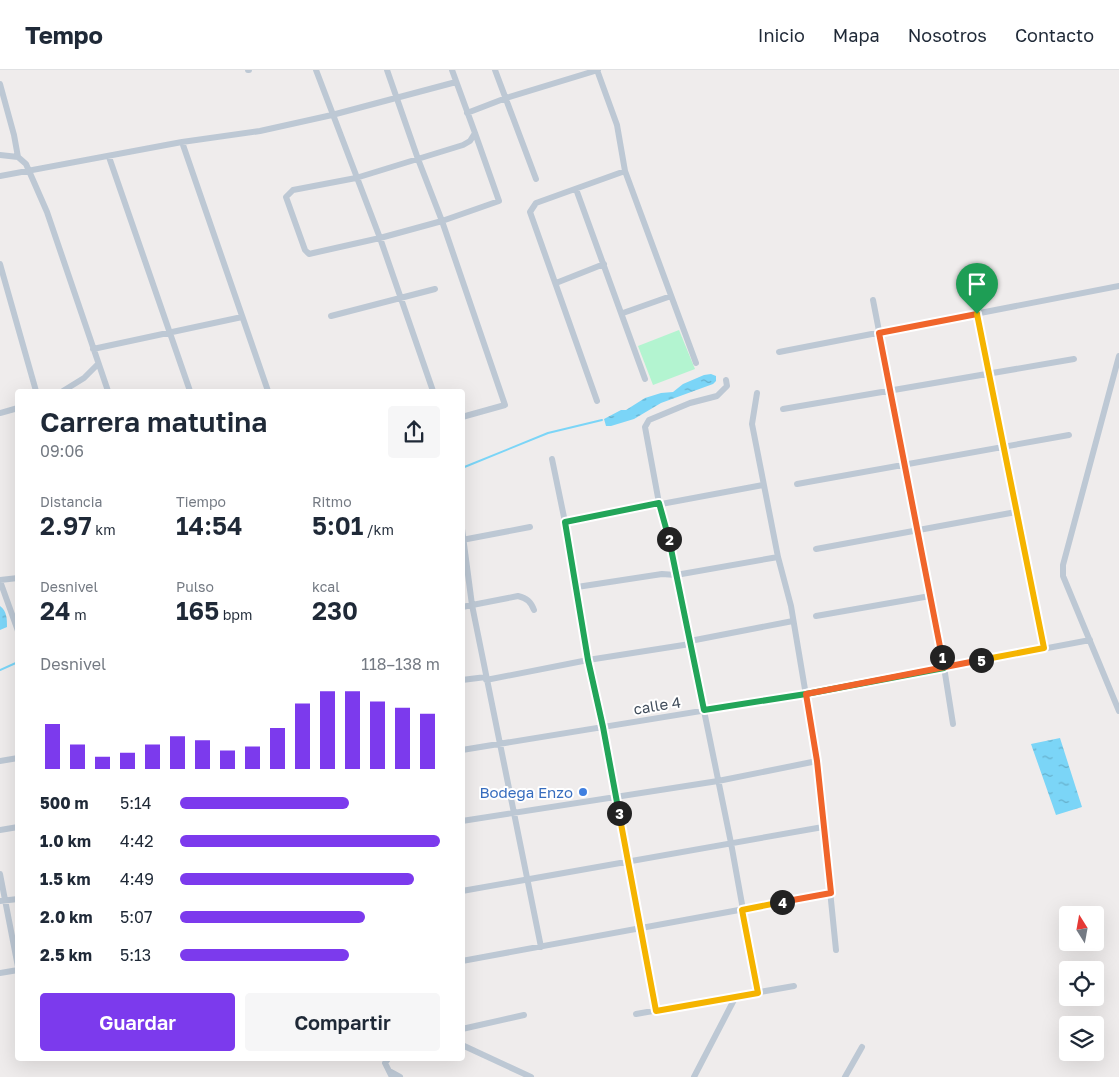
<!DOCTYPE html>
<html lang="es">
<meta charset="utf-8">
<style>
body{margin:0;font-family:"Golos Text",sans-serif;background:#f6f6f7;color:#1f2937;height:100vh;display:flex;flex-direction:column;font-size:19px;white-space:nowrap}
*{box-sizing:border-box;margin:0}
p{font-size:16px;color:#747a83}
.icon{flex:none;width:28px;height:28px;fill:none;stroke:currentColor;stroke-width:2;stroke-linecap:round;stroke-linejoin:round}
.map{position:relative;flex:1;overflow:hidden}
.side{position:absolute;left:15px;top:319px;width:450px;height:672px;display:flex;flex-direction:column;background:#fff;border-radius:5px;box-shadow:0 5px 20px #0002}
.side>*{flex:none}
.needle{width:32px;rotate:349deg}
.tools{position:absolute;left:1059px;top:836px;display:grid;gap:10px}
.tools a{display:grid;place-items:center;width:45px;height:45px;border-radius:5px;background:#fff;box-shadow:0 5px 20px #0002;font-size:25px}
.pin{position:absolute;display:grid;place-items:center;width:42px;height:42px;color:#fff;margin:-51px -21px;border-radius:50% 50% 50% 0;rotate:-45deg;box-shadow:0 0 5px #0007}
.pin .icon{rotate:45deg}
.km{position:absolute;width:25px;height:25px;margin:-12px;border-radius:50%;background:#222;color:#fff;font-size:14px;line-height:25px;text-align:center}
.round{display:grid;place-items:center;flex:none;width:52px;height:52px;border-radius:5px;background:#f6f6f7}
.summary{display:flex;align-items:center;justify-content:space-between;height:85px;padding:0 25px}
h1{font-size:28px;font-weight:600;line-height:38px}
.figures{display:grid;grid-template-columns:repeat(3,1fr);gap:8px;height:85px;padding:5px 25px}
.figures div{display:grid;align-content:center}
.figures b{font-size:25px;font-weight:600}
.figures small{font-size:14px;font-weight:400}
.figures p{font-size:14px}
.chart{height:140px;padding:10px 25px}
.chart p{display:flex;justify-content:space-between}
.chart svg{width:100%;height:90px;margin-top:5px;stroke:#7c3aed;stroke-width:6}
.action{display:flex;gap:10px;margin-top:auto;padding:10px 25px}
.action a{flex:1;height:58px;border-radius:5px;background:#7c3aed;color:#fff;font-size:20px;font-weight:600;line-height:58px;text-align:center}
.action a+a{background:#f6f6f7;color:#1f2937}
ul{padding:0 25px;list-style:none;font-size:16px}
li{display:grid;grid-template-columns:80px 60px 1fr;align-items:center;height:38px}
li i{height:12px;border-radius:6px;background:#7c3aed}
header{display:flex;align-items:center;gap:30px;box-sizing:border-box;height:70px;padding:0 25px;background:#fff;border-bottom:1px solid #e0e1e3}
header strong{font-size:24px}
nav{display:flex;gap:28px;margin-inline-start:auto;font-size:18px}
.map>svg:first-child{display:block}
.green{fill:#b3f4d0}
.water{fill:url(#water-ripples)}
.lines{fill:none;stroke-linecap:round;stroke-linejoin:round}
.stream{stroke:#7bd5f7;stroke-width:2}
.minor{stroke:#bdc8d4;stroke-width:6}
.split-1-casing{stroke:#fff;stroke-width:10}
.split-2-casing{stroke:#fff;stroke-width:10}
.split-3-casing{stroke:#fff;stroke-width:10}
.split-4-casing{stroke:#fff;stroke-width:10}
.split-5-casing{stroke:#fff;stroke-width:10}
.split-6-casing{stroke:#fff;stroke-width:10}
.split-1{stroke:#f0652b;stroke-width:6}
.split-2{stroke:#22a559;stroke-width:6}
.split-3{stroke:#22a559;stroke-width:6}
.split-4{stroke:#f5b400;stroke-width:6}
.split-5{stroke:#f0652b;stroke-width:6}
.split-6{stroke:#f5b400;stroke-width:6}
.shop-dot{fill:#3f7fe0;stroke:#fff;stroke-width:2}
.labels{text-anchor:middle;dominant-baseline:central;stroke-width:4;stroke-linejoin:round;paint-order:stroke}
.street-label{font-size:15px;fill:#424e5c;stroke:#fff}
.shop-label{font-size:15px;fill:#366cbe;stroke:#fff;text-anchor:end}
</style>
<header>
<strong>Tempo</strong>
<nav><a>Inicio</a><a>Mapa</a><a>Nosotros</a><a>Contacto</a></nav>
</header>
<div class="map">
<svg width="1119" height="1007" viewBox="0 0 1119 1007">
<defs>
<pattern id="water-ripples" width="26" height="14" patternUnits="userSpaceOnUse" patternTransform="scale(1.25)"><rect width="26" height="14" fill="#7bd5f7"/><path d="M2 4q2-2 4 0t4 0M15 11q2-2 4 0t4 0" fill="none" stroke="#66afcb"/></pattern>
</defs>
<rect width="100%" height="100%" fill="#efecec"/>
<path class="green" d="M 679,260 L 695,299 L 653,315 L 638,276 Z"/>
<path class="water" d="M 711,304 L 716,306 L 716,311 L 713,314 L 661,333 L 634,349 L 611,356 L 606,356 L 604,349 L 621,340 L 626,340 L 645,328 L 661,323 L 673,322 L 683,314 L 704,305 Z
M 0,536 C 7,541 7,549 7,557 L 0,560 Z
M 1060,668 L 1082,737 L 1056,745 L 1031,674 Z"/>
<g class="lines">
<path class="stream" d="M 462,398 L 548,363 L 602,350
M 0,600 L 18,592"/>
<path class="minor" d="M 248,0 L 249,0
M 316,0 L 380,168 L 433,321
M 387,0 L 418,89 L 442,151 L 505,335 L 462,347
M 452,0 L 475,63 L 470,71 L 463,75 L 356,108 L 293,120 L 286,127 L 305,180 L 309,184 L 380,168 L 442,151 L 499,131 L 475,63
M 495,0 L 536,109
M 597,0 L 617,55 L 625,101 L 696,293
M 0,14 L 14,65 L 18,87
M 467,43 L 506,28 L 598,0
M 182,72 L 268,321
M 0,85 L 18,87 L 26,94 L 47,142 L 108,321
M 109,87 L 190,321
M 0,106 L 182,72 L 260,61 L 332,45 L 456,12
M 576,119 L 645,309
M 0,194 L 36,321
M 556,213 L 604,194
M 873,230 L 944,597 L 953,654
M 623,243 L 671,226
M 977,244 L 1044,578
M 331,246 L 435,219
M 93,279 L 242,247
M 779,282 L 1119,216
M 1119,286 L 1063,495 L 1063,506 L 1119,641
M 726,310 L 727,316 L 717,326 L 690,333 L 649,350 L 645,357 L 659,433 L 670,474 L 731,773 L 758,923
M 63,321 L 84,308 L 98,294
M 757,323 L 752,354 L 778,487 L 791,536 L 817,691 L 836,880
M 597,331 L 530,142 L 536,133 L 625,101
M 783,339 L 1074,289
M 0,343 L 18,338
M 552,389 L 565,452 L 588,590 L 603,657 L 656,941
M 797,414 L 1069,365
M 565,452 L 763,415
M 462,459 L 472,535 L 541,877
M 462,470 L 530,457
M 816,479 L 1016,442
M 0,510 L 18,508
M 0,511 L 18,561
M 577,517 L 662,504 L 676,505 L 778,487
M 462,537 L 518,526 C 527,528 531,532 534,540
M 816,546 L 930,526
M 690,571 L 793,551
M 462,610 L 486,607
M 486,610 L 588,590 L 690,574
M 462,680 L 805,624 L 1090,570
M 0,691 L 18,688
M 462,751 L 718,711 L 817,691
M 0,760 L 18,757
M 0,804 L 18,897
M 462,821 L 823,757
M 0,831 L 18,829
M 462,891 L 831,823
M 0,903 L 18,900
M 636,944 L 794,916
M 462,959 L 524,945
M 462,975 L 531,1007
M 388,989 L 385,993 L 392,1007
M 389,1001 L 400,1007
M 694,1007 L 736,926
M 845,1007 L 862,977"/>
</g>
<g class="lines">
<g class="split-1-casing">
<path id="split-1" d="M 942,587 L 879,263 L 977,244"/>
</g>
<g class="split-2-casing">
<path id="split-2" d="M 669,469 L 704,640 L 806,624 L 944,598 L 942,587"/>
</g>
<g class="split-3-casing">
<path id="split-3" d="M 619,743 L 603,657 L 588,590 L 565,452 L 659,433 L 669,469"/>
</g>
<g class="split-4-casing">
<path id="split-4" d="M 619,743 L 656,941 L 758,923 L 742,840 L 782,832"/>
</g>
<g class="split-5-casing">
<path id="split-5" d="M 782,832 L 831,823 L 817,691 L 806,624 L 981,590"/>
</g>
<g class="split-6-casing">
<path id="split-6" d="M 977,244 L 1044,578 L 981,590"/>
</g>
<use href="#split-1" class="split-1"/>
<use href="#split-2" class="split-2"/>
<use href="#split-3" class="split-3"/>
<use href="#split-4" class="split-4"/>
<use href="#split-5" class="split-5"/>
<use href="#split-6" class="split-6"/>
</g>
<circle class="shop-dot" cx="583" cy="722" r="5"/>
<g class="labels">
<g class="street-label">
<text transform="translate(657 635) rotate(-9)">calle 4</text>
</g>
<g class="shop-label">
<text x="573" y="722">Bodega Enzo</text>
</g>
</g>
</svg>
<div class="tools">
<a><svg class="needle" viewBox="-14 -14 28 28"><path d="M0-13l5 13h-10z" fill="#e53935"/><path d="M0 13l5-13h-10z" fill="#747a83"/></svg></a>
<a><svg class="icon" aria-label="locate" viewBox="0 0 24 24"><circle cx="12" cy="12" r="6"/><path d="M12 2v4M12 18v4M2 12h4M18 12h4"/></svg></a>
<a><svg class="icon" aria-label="layers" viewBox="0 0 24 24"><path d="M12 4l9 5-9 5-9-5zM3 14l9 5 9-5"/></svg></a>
</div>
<div class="pin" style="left:977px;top:244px;background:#1e9e55"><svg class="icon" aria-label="arrive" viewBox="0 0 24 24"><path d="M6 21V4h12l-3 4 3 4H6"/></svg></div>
<b class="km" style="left:942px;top:587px">1</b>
<b class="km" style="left:669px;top:469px">2</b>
<b class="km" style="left:619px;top:743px">3</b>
<b class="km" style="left:782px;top:832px">4</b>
<b class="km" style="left:981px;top:590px">5</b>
<section class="side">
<div class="summary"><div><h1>Carrera matutina</h1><p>09:06</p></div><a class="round"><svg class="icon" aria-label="share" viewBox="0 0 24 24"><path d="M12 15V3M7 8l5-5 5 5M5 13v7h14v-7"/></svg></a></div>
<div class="figures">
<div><p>Distancia</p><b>2.97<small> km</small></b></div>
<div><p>Tiempo</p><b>14:54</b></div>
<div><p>Ritmo</p><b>5:01<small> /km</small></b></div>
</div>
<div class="figures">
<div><p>Desnivel</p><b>24<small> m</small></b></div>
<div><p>Pulso</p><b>165<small> bpm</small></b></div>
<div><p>kcal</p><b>230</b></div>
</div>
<div class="chart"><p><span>Desnivel</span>118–138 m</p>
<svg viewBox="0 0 160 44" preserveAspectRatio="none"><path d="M5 44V22M15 44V32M25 44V38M35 44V36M45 44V32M55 44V28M65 44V30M75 44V35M85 44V33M95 44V24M105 44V12M115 44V6M125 44V6M135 44V11M145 44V14M155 44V17"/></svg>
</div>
<ul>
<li><b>500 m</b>5:14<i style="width:65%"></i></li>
<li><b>1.0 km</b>4:42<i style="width:100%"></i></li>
<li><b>1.5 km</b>4:49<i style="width:90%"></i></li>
<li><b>2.0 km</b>5:07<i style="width:71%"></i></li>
<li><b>2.5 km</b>5:13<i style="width:65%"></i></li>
</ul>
<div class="action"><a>Guardar</a><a>Compartir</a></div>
</section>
</div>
